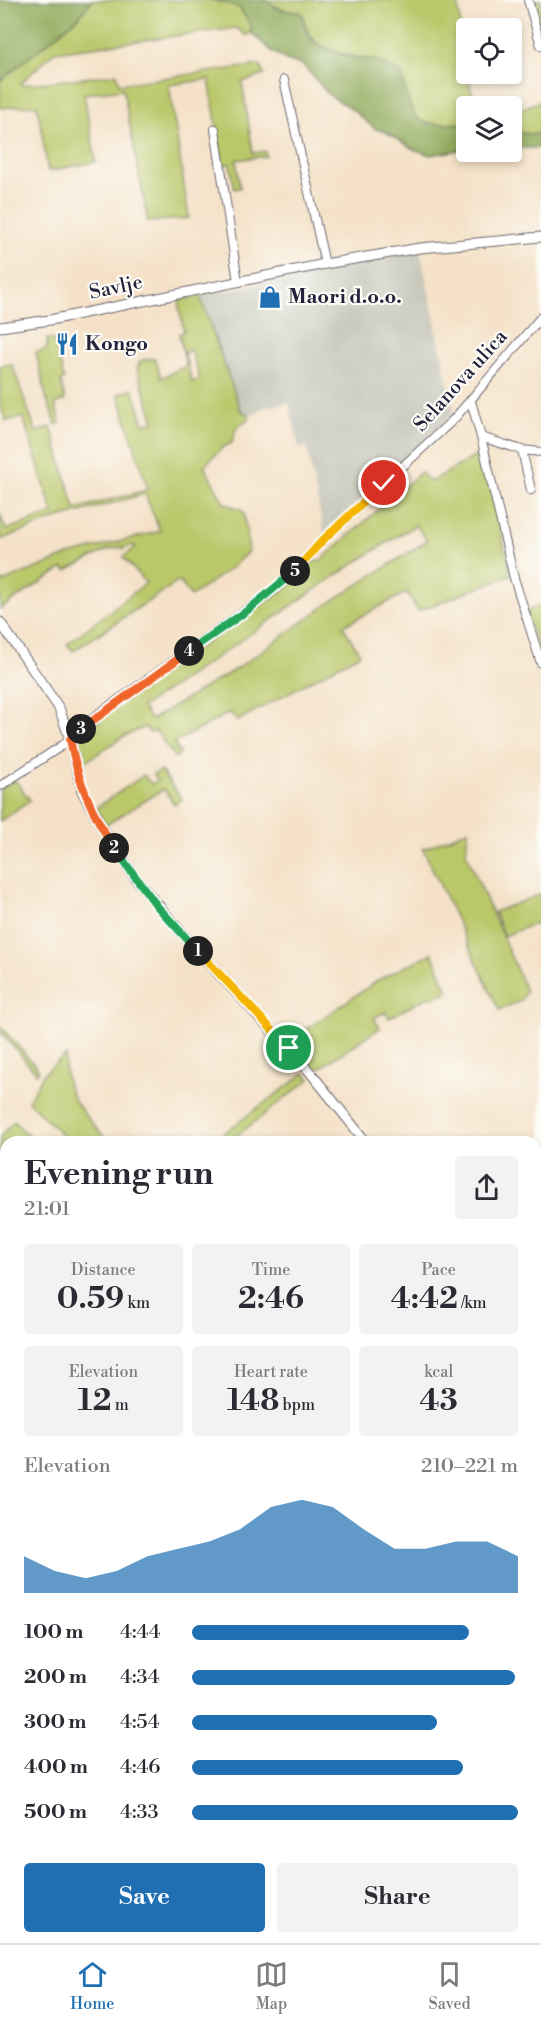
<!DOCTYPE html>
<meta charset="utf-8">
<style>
body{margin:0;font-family:"Libre Bodoni",serif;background:#f2f2f3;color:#2b2b33;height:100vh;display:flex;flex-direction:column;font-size:22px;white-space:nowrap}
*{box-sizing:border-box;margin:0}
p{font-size:20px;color:#7c7c81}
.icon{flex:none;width:33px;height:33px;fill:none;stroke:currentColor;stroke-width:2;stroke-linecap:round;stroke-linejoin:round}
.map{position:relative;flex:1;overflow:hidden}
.details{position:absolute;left:0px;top:1136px;width:542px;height:808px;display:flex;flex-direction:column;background:#fff;border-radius:18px 18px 0 0;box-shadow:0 3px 9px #0003}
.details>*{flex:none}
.fabs{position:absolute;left:456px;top:18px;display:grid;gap:12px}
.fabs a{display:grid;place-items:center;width:66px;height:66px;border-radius:6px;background:#fff;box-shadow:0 3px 9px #0003;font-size:30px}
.pin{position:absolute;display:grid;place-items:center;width:51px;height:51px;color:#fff;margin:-26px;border:3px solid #fff;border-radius:50%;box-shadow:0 2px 6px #0007}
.km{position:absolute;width:30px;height:30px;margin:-15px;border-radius:50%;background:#222;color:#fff;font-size:16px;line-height:30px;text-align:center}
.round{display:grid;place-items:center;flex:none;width:63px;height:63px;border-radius:6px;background:#f2f2f3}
.headline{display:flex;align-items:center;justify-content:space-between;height:102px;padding:0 24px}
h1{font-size:33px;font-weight:700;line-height:45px}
.stats{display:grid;grid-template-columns:repeat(3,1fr);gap:9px;height:102px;padding:6px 24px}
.stats div{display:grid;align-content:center;border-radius:6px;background:#f2f2f3;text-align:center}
.stats b{font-size:30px;font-weight:700}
.stats small{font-size:16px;font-weight:400}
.stats p{font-size:16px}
.chart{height:168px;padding:12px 24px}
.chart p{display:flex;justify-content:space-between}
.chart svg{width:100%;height:108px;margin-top:6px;fill:#1f6fb2;opacity:.7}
.button{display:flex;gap:12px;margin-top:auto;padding:12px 24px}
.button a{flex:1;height:69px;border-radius:6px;background:#1f6fb2;color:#fff;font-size:24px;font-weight:700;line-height:69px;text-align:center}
.button a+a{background:#f2f2f3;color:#2b2b33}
ul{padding:0 24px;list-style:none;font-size:20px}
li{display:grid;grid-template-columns:96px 72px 1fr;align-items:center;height:45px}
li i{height:15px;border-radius:8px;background:#1f6fb2}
.tab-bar{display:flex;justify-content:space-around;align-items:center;height:84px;border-top:2px solid #e1e1e2;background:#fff;font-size:16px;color:#7c7c81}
.tab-bar a{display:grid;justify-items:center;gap:3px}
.tab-bar .active{color:#1f6fb2}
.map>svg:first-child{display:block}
.industrial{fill:#c5c5b9}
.green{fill:#bac86b;stroke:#6e7553;stroke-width:1.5;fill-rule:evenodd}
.forest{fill:#93ac5f;stroke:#5a674d;stroke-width:1.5}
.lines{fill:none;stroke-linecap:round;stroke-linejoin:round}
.minor-casing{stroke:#6c656c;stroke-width:10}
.tertiary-casing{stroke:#6c656c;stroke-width:11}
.minor{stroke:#fff;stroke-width:8}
.tertiary{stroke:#fff;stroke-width:9}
.split-1-casing{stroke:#fff;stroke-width:12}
.split-2-casing{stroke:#fff;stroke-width:12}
.split-3-casing{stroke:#fff;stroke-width:12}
.split-4-casing{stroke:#fff;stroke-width:12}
.split-5-casing{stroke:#fff;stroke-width:12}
.split-6-casing{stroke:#fff;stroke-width:12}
.split-1{stroke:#f5b400;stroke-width:8}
.split-2{stroke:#22a559;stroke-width:8}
.split-3{stroke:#f0652b;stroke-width:8}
.split-4{stroke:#f0652b;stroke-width:8}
.split-5{stroke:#22a559;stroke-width:8}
.split-6{stroke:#f5b400;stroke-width:8}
.labels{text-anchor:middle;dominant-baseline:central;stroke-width:4.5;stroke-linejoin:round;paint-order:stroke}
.street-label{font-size:20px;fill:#22223b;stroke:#fdfcf7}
.poi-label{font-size:20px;font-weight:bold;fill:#22223b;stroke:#fdfcf7;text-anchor:start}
</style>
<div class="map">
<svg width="541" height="1943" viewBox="0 0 541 1943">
<rect width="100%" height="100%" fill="#fdfcf7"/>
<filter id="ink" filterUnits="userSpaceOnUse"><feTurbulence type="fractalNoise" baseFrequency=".0167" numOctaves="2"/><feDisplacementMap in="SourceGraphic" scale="12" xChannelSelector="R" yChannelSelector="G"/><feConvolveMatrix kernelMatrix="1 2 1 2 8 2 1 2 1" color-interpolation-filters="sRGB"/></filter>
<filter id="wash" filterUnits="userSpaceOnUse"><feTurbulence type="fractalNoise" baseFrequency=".008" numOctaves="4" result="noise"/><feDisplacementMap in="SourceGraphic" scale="24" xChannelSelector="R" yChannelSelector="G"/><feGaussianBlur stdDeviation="1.35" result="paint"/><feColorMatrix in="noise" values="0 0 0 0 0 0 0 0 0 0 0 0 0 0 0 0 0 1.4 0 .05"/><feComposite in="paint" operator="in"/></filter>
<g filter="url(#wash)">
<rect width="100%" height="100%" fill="#f4e1c7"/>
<path class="industrial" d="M 420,250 L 454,413 L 324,533 L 307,447 L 299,448 L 289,403 L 264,407 L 249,418 L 247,413 L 241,411 L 200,296 Z"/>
<path class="green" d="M 92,0 L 212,0 L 240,6 L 253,28 L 247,36 L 236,28 L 54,52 L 21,83 L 22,85 L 117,74 L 119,84 L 260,65 L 264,75 L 242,82 L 253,153 L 265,151 L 266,156 L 236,160 L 240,188 L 234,189 L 230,164 L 223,165 L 209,79 L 169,85 L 189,218 L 148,222 L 123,89 L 84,94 L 96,162 L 48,171 L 37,105 L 0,108 L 0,81 L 79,17 Z
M 266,0 L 457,0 C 462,26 465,90 479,106 L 466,106 L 466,123 C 412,126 415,126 401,73 C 388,68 374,61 360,58 C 334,52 307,48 304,17 C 290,11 277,9 266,0 Z
M 531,0 L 541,0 L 541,34 Z
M 541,101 L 541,135 L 512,132 L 512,108 L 523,108 Z
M 200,296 L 241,411 L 247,413 L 249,418 L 236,429 L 232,443 L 223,447 L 204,466 L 224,503 L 240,509 L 244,513 L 249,551 L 230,569 L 191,596 L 179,581 L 73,651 L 67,644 L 146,583 L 123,557 L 136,547 L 132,545 L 123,549 L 122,547 L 107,550 L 66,571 L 63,568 L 0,609 L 0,583 L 69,555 L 160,531 L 145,494 L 55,519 L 0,540 L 0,514 L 6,530 L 53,513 L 23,417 L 6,421 L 0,405 L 0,366 L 12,364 L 36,432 L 51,427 L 75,509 L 143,491 L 148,489 L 118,394 L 133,389 L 144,424 L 154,421 L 137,369 L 140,361 L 155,358 L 161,378 L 186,366 L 179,334 L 184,331 L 179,308 L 180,300 ZM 191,350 L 200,379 L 192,382 L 184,352 Z
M 47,339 L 55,340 L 64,379 L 61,381 L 65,400 L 55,404 L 60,423 L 56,425 L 46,397 L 36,352 L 47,349 Z
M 483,452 L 511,575 L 418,611 L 407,592 L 343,626 L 360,654 L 237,721 L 230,712 L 174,743 L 180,754 L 175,758 L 155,730 L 150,733 L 145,727 L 121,738 L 78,767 L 77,742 L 81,734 L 147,683 L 265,603 L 314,560 L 319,562 L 421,472 L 430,482 ZM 416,525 L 427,541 L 332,601 L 239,667 L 151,720 L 142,707 C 235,648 321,581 416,525 Z
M 541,605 L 541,657 L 525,611 Z
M 161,771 L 182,799 L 175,805 L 164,789 L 106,825 L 96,808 L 144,775 L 151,784 L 157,780 L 153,774 Z
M 15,780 L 30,800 L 0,821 L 0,789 Z
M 468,830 L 466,853 L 526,991 L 521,1001 L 499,1010 L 423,849 Z
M 541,894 L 541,921 L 504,936 L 494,912 Z
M 432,953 L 448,991 L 432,998 L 430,996 L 389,1018 L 385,1012 L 374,1018 L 380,1028 L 315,1071 L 289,1041 L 380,979 Z
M 0,1026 L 39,1070 L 37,1074 L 0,1031 Z
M 66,1055 C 60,1093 85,1115 108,1141 L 68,1141 L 28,1101 L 44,1073 Z
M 305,1073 L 310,1079 L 230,1141 L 213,1141 Z
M 14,1121 L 33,1141 L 6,1142 L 6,1158 L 0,1152 L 0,1137 Z
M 536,1238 L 541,1249 L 541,1331 L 536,1325 Z
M 6,1275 L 6,1307 L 0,1309 L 0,1277 Z
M 541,1347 L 541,1424 L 536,1427 L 536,1351 Z
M 541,1758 L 541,1943 L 436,1943 L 438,1938 L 536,1938 L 536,1762 Z
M 265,1938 L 374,1938 L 372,1943 L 264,1943 Z"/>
<path class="forest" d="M 0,0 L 92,0 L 79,17 L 0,81 Z
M 212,0 L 266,0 L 280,10 L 301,12 L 307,34 L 315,43 L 348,57 L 372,59 L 401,73 C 415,126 412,126 466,123 L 466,149 L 430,155 L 413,149 L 386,132 L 375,129 L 353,110 L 329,95 L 303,65 L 286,60 L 273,52 L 250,32 L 252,27 L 239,7 Z
M 512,132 L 541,135 L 541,148 L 512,148 Z
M 541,1549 L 541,1662 L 536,1663 L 536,1552 Z
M 541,1667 L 541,1753 L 536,1756 L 536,1668 Z
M 6,1926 L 6,1938 L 68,1938 L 59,1943 L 0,1943 L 0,1930 Z
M 78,1938 L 239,1938 L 231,1943 L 70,1943 Z"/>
</g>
<g filter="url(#ink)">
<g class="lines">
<g class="minor-casing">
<path id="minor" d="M 528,0 L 541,46
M 284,80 L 325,264
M 215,129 L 238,282
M 471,401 L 481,437 L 522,450 L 541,452
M 481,437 L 514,578 L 541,663
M 522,450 L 531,490
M 0,786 L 63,745 L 98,714 L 275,590 L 302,564 L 322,541 L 455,418 L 541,317
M 536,1433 L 541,1430
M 0,1594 L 6,1592"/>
</g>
<g class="tertiary-casing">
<path id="tertiary" d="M 0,327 L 50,320 L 325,264 L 420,248 L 541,237
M 0,622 L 59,708 L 70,739 L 82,791 L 101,826 L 136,879 L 202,956 L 310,1072 L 366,1142
M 536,1334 L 541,1340"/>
</g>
<use href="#minor" class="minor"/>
<use href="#tertiary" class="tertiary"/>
</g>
</g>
<g class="lines" filter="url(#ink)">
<g class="split-1-casing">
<path id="split-1" d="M 198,951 L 289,1048"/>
</g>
<g class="split-2-casing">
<path id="split-2" d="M 114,848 L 157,906 L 198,951"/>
</g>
<g class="split-3-casing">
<path id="split-3" d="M 81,729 L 70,739 C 78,782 91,811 114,848"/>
</g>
<g class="split-4-casing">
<path id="split-4" d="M 81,729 L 189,651"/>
</g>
<g class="split-5-casing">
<path id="split-5" d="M 189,651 L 248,610 L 295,571"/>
</g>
<g class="split-6-casing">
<path id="split-6" d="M 295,571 L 322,541 L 384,483"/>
</g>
<use href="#split-1" class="split-1"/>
<use href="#split-2" class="split-2"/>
<use href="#split-3" class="split-3"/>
<use href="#split-4" class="split-4"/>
<use href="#split-5" class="split-5"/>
<use href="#split-6" class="split-6"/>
</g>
<defs>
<g id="shop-bare" transform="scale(1.8)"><path d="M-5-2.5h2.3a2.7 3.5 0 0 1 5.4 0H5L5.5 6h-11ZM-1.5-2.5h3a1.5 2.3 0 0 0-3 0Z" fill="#1f6fb2" stroke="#fdfcf7" stroke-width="2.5" paint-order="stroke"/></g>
<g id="restaurant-bare" transform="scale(1.8)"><path d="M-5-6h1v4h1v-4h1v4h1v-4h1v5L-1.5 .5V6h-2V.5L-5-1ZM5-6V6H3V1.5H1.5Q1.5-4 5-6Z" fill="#1f6fb2" stroke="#fdfcf7" stroke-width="2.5" paint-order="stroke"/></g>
</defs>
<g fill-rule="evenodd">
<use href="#shop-bare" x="270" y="297"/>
<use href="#restaurant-bare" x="67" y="344"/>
</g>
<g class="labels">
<g class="street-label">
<text transform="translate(116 288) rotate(-12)">Savlje</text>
<text transform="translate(461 381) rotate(-48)">Selanova ulica</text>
</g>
<g class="poi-label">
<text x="288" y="297">Maori d.o.o.</text>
<text x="85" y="344">Kongo</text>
</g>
</g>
</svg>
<div class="fabs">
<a><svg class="icon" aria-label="locate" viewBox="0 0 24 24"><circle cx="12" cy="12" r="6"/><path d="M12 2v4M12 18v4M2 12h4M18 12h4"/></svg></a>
<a><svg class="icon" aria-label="layers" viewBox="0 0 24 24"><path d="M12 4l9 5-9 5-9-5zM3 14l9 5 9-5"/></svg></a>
</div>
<div class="pin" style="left:289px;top:1048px;background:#1e9e55"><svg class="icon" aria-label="arrive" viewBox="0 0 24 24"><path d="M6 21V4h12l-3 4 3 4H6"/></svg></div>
<div class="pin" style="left:384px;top:483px;background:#d93025"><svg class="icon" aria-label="check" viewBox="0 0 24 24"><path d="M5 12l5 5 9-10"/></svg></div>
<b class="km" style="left:198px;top:951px">1</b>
<b class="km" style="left:114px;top:848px">2</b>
<b class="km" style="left:81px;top:729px">3</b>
<b class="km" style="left:189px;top:651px">4</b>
<b class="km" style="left:295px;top:571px">5</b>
<section class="details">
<div class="headline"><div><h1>Evening run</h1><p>21:01</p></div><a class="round"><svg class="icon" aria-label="share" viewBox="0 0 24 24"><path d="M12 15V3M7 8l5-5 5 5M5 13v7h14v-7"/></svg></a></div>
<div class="stats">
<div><p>Distance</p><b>0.59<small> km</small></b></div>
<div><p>Time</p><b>2:46</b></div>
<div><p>Pace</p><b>4:42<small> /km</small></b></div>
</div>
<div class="stats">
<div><p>Elevation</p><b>12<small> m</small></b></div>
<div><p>Heart rate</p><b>148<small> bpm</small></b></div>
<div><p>kcal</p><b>43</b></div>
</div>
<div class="chart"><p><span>Elevation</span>210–221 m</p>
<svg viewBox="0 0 160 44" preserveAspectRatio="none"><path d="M0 44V29L10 35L20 38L30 35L40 29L50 26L60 23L70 18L80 9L90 6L100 9L110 18L120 26L130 26L140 23L150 23L160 29V44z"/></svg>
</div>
<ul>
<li><b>100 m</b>4:44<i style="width:85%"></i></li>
<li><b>200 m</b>4:34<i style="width:99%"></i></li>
<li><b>300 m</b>4:54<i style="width:75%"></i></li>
<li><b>400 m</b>4:46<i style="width:83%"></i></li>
<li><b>500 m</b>4:33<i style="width:100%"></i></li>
</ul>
<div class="button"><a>Save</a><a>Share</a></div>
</section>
</div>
<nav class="tab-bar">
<a class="active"><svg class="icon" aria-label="home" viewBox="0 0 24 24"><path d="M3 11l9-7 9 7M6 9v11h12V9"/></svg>Home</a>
<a><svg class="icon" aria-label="map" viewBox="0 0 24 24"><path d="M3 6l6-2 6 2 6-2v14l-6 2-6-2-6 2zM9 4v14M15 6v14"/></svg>Map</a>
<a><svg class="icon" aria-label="saved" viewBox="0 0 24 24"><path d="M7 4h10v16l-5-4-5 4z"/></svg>Saved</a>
</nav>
